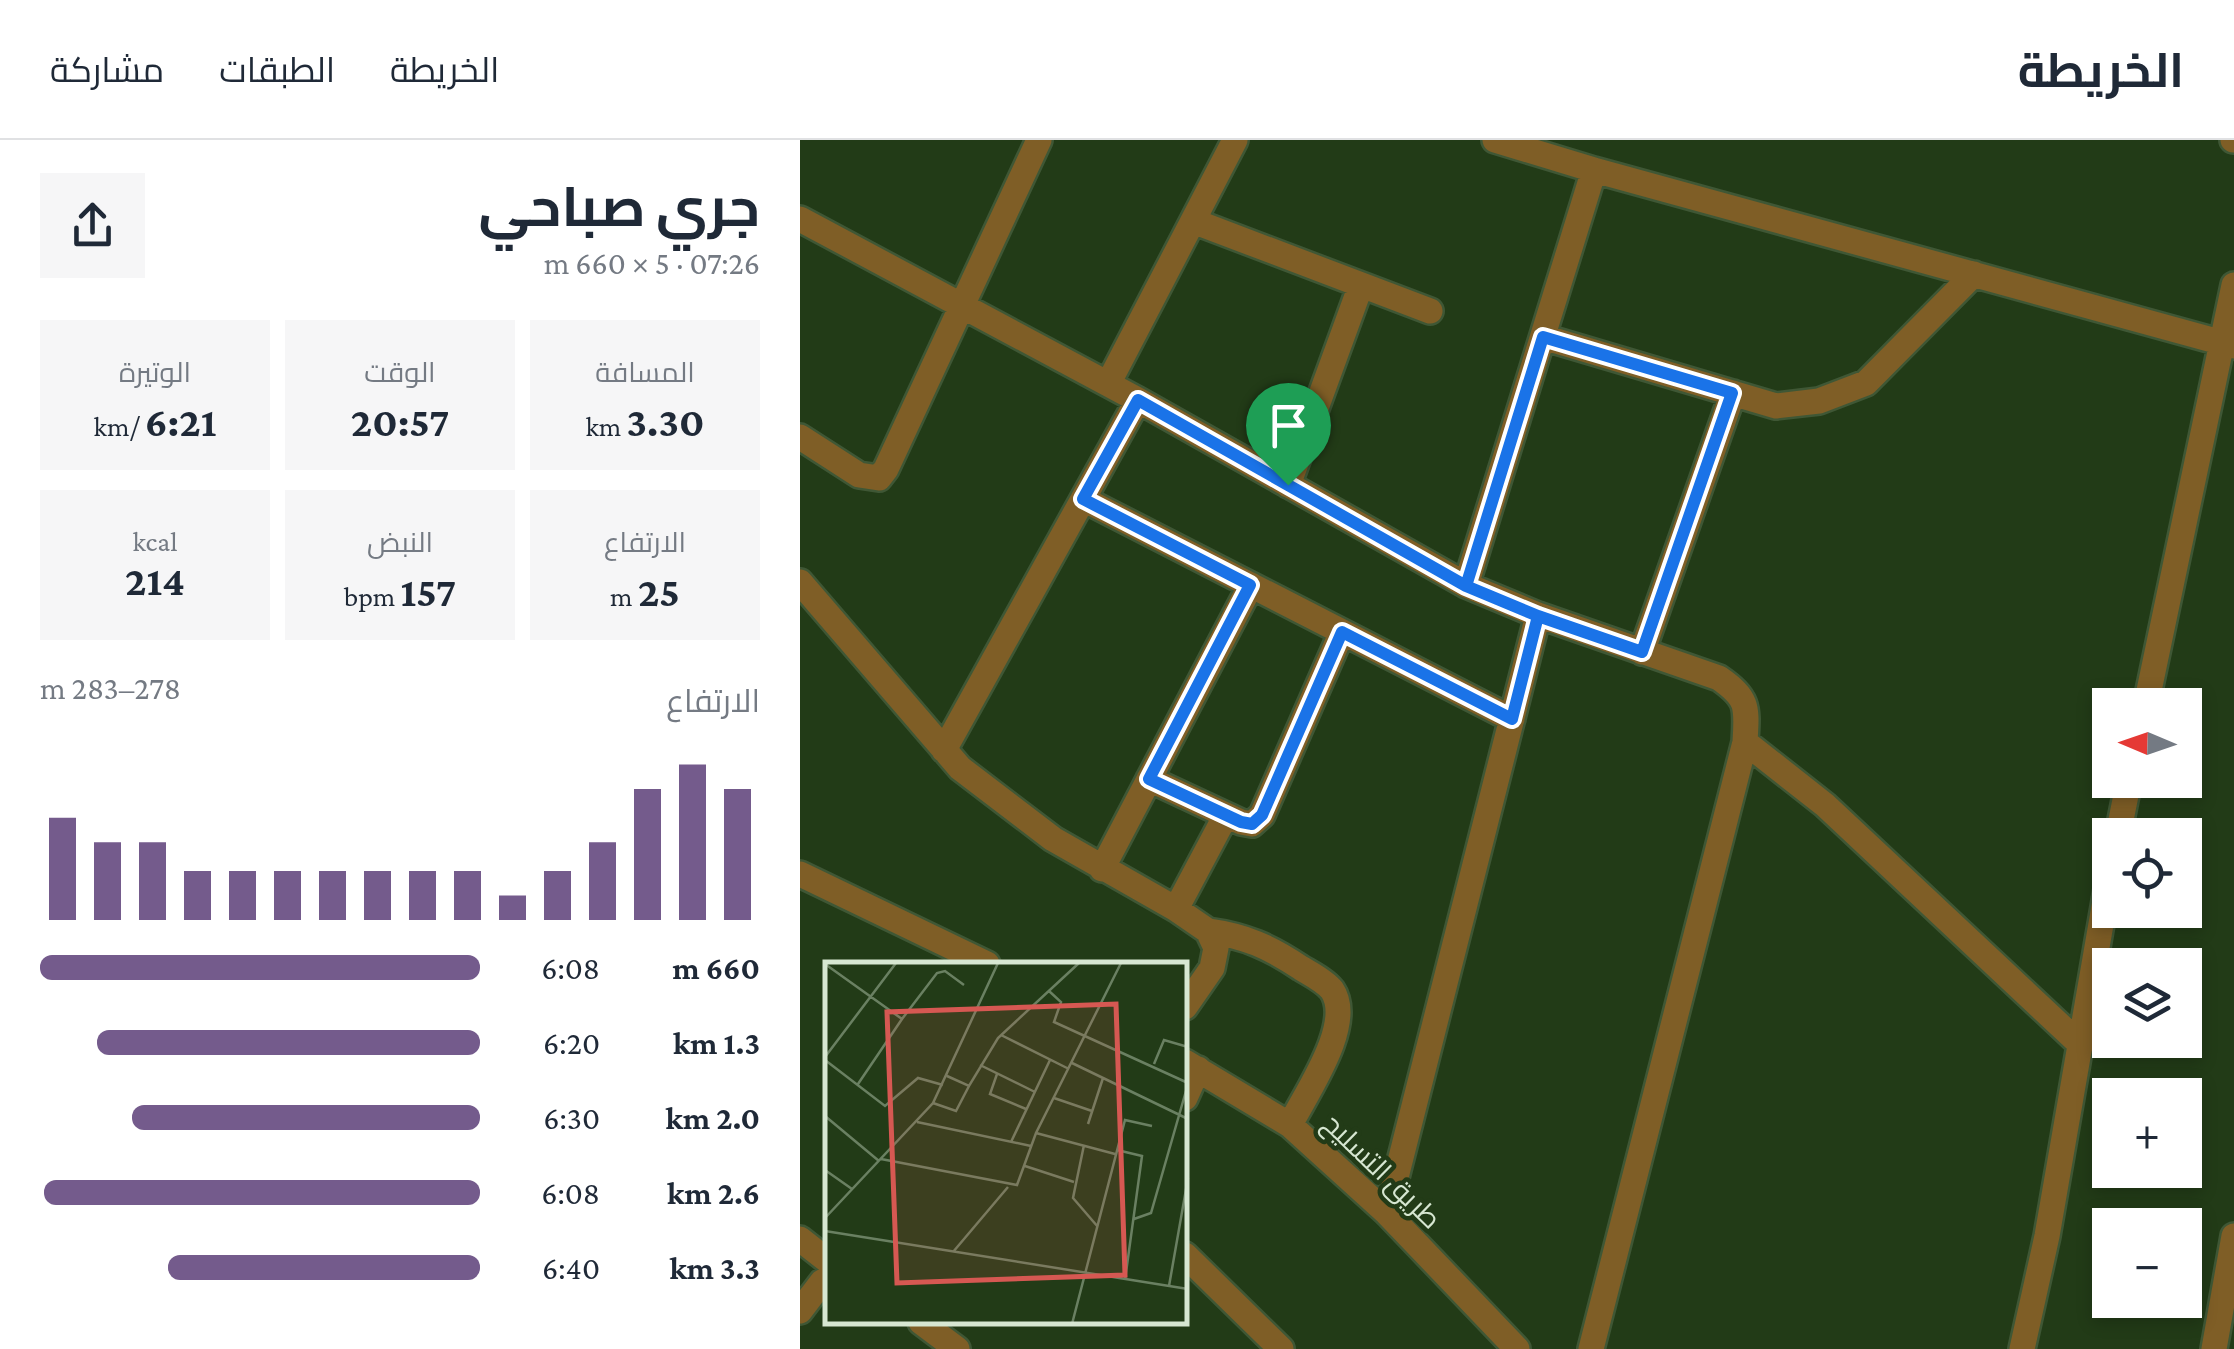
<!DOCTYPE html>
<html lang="ar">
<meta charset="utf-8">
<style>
body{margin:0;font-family:"Crimson Pro",Cairo,serif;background:#f6f6f7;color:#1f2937;direction:rtl;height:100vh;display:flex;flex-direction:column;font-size:38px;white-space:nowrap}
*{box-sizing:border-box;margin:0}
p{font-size:32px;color:#747a83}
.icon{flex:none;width:55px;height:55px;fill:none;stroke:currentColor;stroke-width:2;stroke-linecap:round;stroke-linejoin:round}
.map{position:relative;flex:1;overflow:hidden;direction:ltr}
.panel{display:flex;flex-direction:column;background:#fff;width:800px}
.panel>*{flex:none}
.needle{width:65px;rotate:272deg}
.fabs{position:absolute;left:1292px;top:548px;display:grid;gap:20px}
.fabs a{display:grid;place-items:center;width:110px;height:110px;border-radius:0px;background:#fff;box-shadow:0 5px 15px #0003;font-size:50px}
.pin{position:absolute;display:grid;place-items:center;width:85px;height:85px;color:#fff;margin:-102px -42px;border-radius:50% 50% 50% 0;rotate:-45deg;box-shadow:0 0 10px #0007}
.pin .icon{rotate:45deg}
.round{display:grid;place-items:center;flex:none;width:105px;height:105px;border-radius:0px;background:#f6f6f7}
.head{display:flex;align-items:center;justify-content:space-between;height:170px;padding:0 40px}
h1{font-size:55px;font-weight:700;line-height:75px}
.metrics{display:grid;grid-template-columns:repeat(3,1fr);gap:15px;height:170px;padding:10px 40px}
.metrics div{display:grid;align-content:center;border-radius:0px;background:#f6f6f7;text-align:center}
.metrics b{font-size:42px;font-weight:700}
.metrics small{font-size:28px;font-weight:400}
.metrics p{font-size:28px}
.chart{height:280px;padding:20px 40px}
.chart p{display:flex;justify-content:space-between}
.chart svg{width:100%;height:180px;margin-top:10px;stroke:#745b8c;stroke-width:6}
ul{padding:0 40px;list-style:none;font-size:32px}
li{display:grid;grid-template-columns:160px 120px 1fr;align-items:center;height:75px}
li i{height:25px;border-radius:12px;background:#745b8c}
header{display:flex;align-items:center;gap:60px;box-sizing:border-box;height:140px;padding:0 50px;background:#fff;border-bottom:2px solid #e0e1e3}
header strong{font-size:48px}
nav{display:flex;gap:55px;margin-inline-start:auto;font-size:35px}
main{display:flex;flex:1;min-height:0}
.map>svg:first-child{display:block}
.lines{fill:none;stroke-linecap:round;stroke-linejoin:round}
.minor-casing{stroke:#3f5735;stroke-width:30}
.minor{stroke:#7f5e26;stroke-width:25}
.route-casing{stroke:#fff;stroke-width:20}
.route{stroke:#1a73e8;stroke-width:12}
.labels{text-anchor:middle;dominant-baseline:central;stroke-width:9;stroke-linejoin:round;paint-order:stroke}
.street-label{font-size:28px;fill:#d7e7d2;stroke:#223b17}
.inset-road{fill:none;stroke:#6a8062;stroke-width:2.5}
.view{fill:#d65852;fill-opacity:0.15;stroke:#d65852;stroke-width:5}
.inset-edge{fill:none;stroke:#d7e7d2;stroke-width:5}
</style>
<header>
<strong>الخريطة</strong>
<nav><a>الخريطة</a><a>الطبقات</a><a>مشاركة</a></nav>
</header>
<main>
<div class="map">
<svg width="1434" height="1209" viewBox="0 0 1434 1209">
<rect width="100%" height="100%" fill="#223b17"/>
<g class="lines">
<g class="minor-casing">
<path id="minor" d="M 695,0 L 794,30 L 1434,206
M 1433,0 L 1434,0
M 0,79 L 338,260 L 666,445 L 738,475 L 919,538 C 949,559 947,567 945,602 L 791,1209
M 393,81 L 630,171
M 743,197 L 976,266 L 1019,261 L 1066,243 L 1174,134
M 308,244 L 435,0
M 0,297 L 59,335 L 79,338 L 86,329 L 239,0
M 488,345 L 561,145
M 283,359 L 712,579
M 0,442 L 160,628 L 253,699 L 376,769 L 408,791 L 416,808 L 412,828 L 385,867
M 666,445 L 794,30
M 842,512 L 933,253
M 1346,565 L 1434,145
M 945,602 L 1025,665 L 1281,905
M 144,610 L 338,260
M 349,639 L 441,682 L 452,684 L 462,675 L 542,492
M 1318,695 L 1329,640
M 302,729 L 451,445
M 0,734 L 187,824
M 376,769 L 426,675
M 408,791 C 445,796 470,807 501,828 C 511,834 525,841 532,850 C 555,884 506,953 490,985
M 385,922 L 490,985 L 587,1073 L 717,1209
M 385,958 L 398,929
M 587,1073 L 738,475
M 0,1099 L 28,1121
M 385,1115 L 481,1209
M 0,1171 L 22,1142 L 28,1139
M 121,1182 L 157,1209
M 1222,1209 L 1247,1096 L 1310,732
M 1414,1209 L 1434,1096"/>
</g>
<use href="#minor" class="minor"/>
</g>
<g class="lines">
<g class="route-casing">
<path id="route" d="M 488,345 L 338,260 L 283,359 L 450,445 L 349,639 L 441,682 L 452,684 L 462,675 L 542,492 L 712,579 L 738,476 L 666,446 L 743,197 L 932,253 L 842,512 L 738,476 L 666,446 L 488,345"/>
</g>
<use href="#route" class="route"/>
</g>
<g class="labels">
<g class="street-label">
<text transform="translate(582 1031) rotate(44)">طريق التسليح</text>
</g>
</g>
<g transform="translate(25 822)">
<rect width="362" height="362" fill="#223b17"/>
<path class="inset-road" d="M 0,2 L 77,57 L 33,122M 224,29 L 236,40 L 229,60 L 363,121M 77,57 L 112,11 L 120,9 L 139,23M 176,73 L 244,107M 0,95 L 71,1M 0,98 L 60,144 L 93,116 L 118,123M 247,101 L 363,157M 329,102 L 339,78 L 363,85M 155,103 L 210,130M 172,112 L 165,132 L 201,147M 122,114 L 144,124 L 173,76 L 254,1M 229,136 L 267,149M 108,141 L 131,149 L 144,124M 0,154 L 54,199M 92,160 L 206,184M 263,162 L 278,116M 211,171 L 290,192M 186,180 L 225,98M 259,183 L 248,236 L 273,265M 292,188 L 317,194 L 300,318M 56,197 L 192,223 L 211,171 L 296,1M 200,204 L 249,220M 0,208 L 27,227M 0,256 L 108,141 L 173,1M 309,257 L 326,251 L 363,122M 0,269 L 363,327M 128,290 L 183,225M 344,324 L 363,216M 247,362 L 300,158 L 327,164"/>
<path class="view" d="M 291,42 L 300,313 L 72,321 L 62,50 Z"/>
<rect width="362" height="362" class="inset-edge"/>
</g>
</svg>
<div class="fabs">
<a><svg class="needle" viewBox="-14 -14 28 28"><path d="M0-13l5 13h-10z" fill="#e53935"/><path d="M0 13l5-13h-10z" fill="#747a83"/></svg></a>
<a><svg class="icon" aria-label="locate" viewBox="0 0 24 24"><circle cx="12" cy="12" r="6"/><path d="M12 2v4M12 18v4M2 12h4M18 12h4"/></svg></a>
<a><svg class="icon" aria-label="layers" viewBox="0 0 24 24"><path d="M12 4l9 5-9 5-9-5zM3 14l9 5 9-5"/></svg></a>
<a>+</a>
<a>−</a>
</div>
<div class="pin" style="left:488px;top:345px;background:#1e9e55"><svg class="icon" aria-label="arrive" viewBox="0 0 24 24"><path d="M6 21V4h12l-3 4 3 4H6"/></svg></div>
</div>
<section class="panel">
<div class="head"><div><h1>جري صباحي</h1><p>07:26 · 5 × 660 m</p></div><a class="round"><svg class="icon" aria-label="share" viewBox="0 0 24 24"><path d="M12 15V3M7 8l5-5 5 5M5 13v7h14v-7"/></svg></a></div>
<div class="metrics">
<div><p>المسافة</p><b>3.30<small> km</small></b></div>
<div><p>الوقت</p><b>20:57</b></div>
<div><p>الوتيرة</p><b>6:21<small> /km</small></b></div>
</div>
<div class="metrics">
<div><p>الارتفاع</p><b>25<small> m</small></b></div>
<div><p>النبض</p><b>157<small> bpm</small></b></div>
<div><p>kcal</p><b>214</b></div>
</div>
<div class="chart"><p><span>الارتفاع</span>278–283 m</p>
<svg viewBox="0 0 160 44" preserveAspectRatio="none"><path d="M5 44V19M15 44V25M25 44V25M35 44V32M45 44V32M55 44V32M65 44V32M75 44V32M85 44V32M95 44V32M105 44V38M115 44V32M125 44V25M135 44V12M145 44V6M155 44V12"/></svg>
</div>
<ul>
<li><b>660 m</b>6:08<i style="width:100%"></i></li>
<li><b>1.3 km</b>6:20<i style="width:87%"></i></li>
<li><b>2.0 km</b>6:30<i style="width:79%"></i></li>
<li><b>2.6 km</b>6:08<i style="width:99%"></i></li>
<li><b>3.3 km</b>6:40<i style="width:71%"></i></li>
</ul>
</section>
</main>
